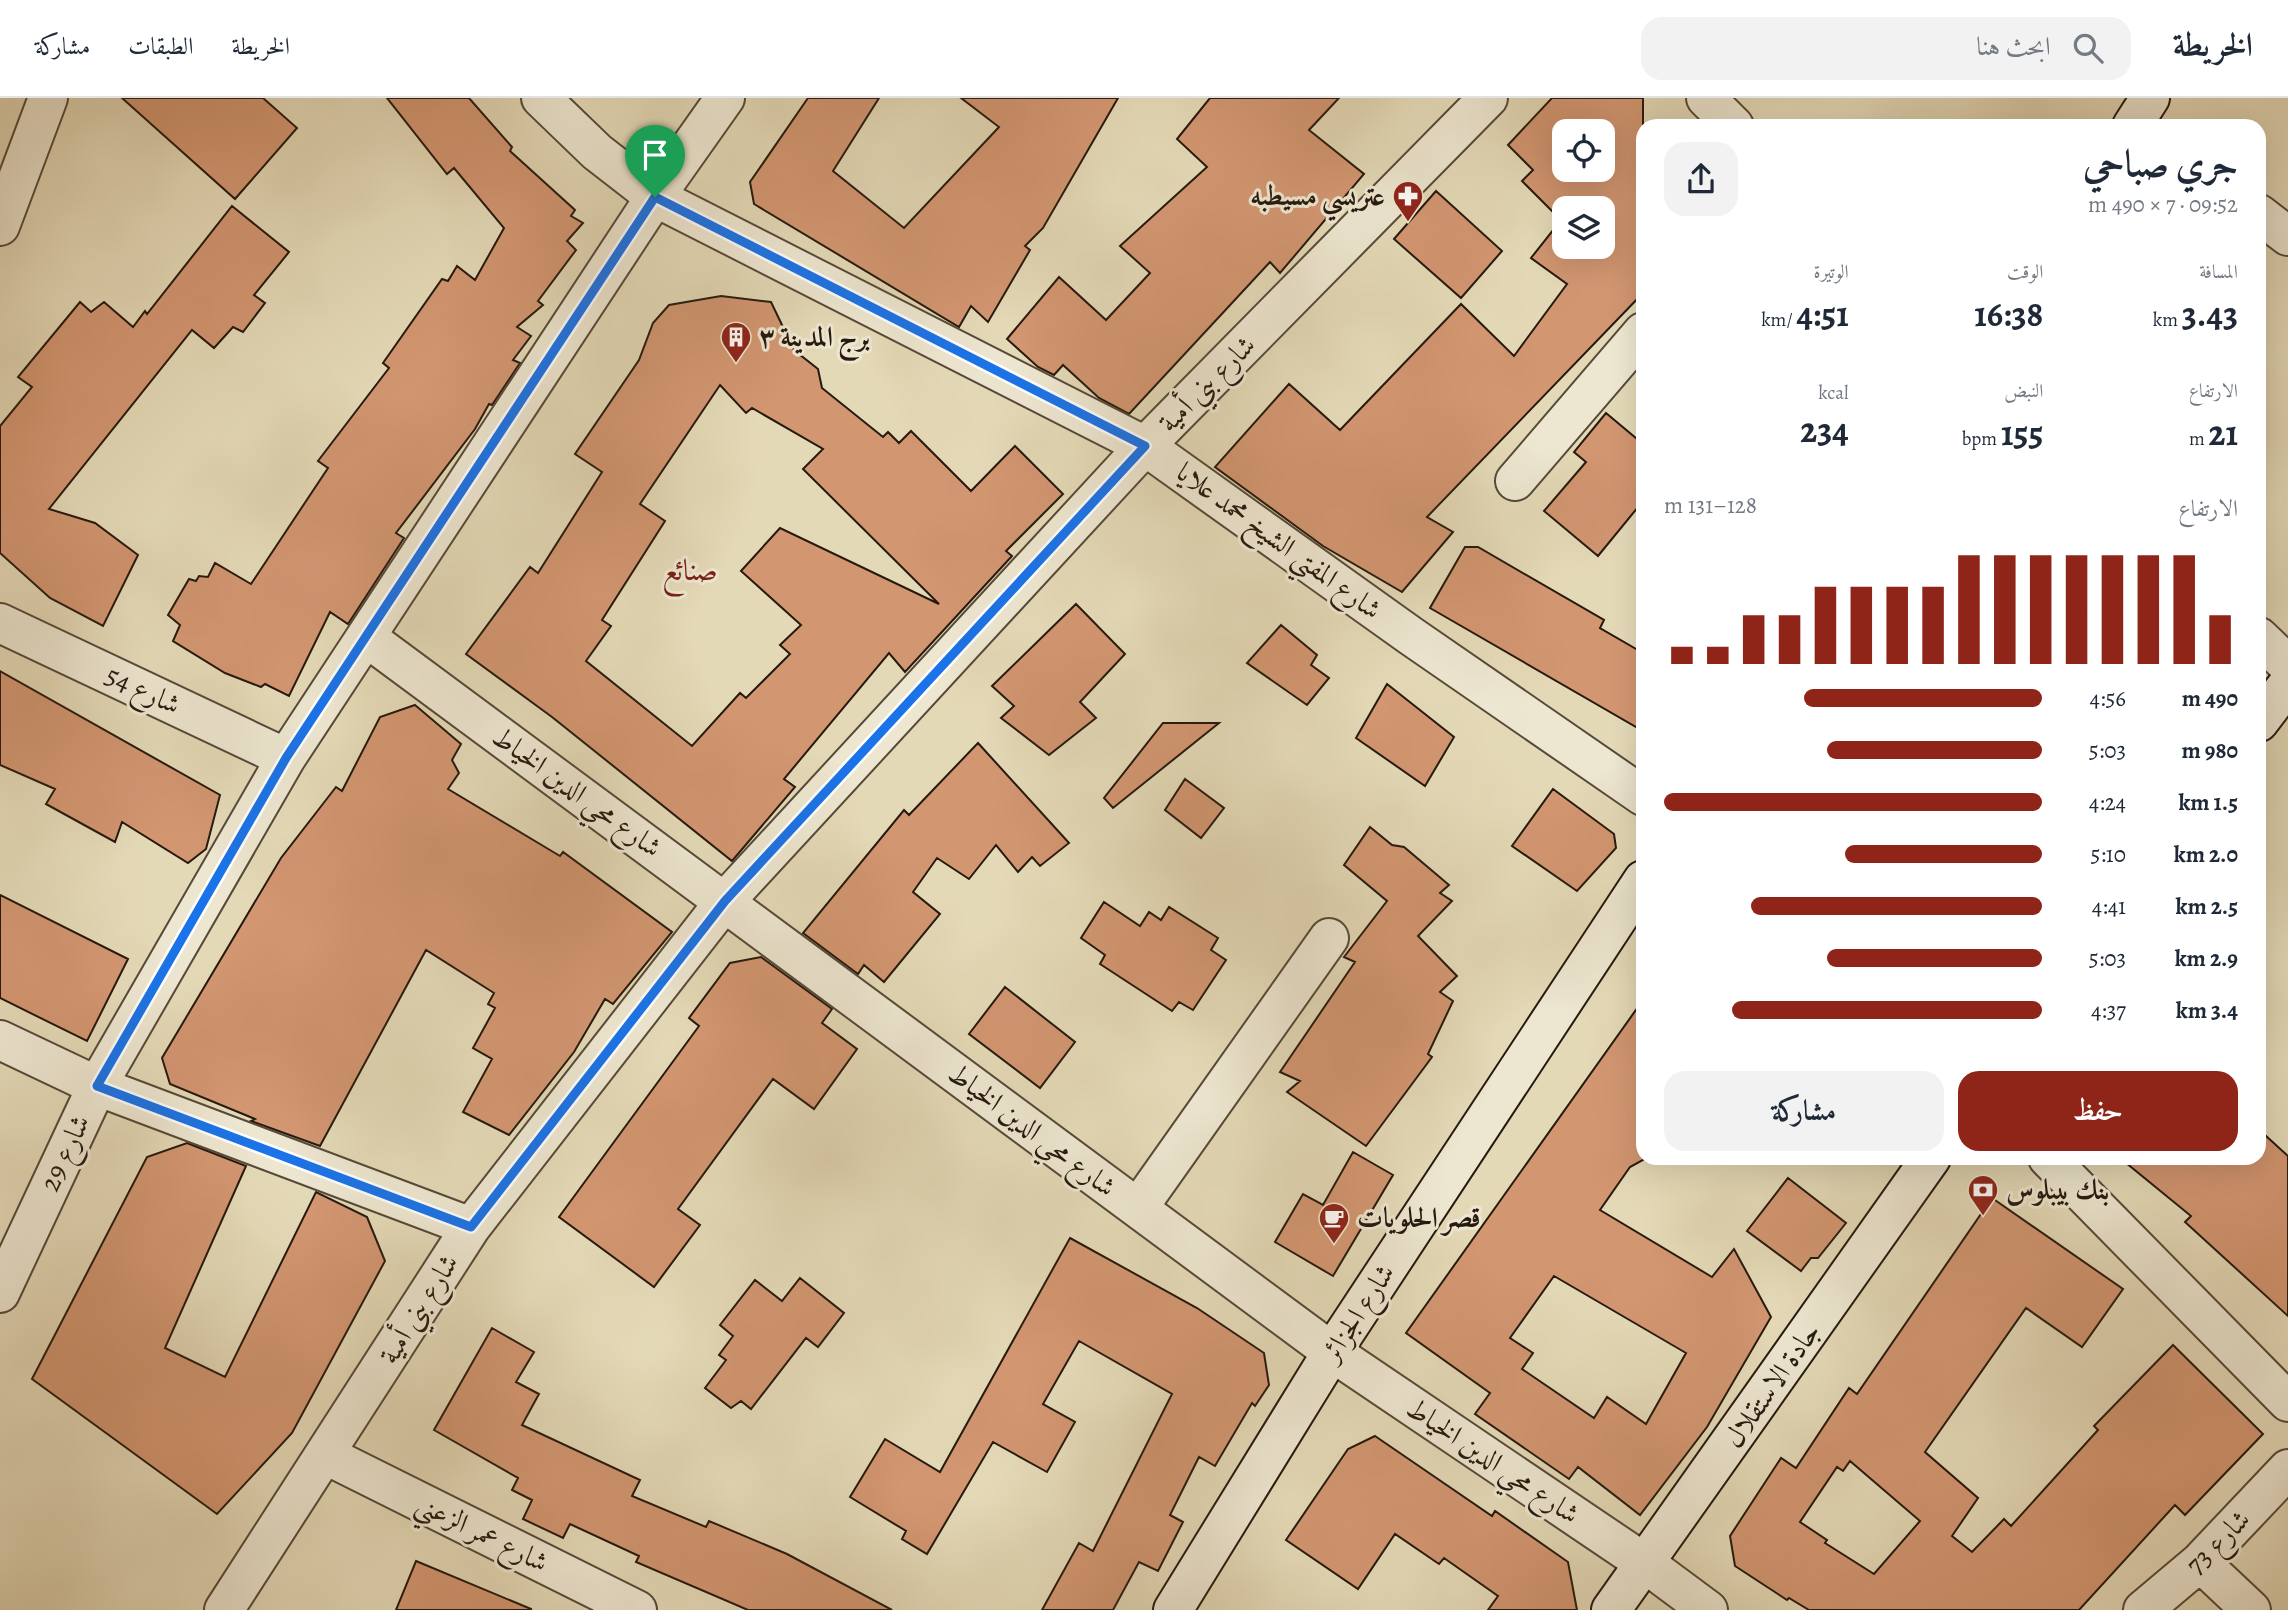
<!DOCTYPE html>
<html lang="ar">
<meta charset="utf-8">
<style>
body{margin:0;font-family:Alegreya,Amiri,serif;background:#f2f2f3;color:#1f2937;direction:rtl;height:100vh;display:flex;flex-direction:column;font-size:26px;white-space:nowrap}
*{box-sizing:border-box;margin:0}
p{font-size:23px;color:#747a83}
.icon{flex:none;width:38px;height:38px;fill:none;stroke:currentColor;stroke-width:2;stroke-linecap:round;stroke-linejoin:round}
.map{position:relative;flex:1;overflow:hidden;direction:ltr}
.details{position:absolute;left:1636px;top:21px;width:630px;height:1046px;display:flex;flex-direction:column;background:#fff;border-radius:21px;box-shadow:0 7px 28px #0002;direction:rtl}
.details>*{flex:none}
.fabs{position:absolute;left:1552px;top:21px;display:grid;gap:14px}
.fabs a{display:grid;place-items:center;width:63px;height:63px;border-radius:14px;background:#fff;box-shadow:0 7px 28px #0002;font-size:35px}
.pin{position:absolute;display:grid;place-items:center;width:60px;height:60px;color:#fff;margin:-72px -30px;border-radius:50% 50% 50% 0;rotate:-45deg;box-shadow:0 0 7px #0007}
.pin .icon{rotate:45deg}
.round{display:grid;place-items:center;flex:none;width:74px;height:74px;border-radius:21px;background:#f2f2f3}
.headline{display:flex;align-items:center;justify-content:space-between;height:119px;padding:0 28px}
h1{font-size:38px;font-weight:600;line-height:52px}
.metrics{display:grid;grid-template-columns:repeat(3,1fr);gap:10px;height:119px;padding:7px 28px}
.metrics div{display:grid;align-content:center}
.metrics b{font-size:35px;font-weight:600}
.metrics small{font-size:19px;font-weight:400}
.metrics p{font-size:19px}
.chart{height:196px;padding:14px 28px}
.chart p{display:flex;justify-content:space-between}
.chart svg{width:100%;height:126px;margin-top:7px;stroke:#8f2418;stroke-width:6}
.cta{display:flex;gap:14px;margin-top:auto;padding:14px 28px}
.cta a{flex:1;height:80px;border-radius:21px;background:#8f2418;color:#fff;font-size:28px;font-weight:600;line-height:80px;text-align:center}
.cta a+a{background:#f2f2f3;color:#1f2937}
ul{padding:0 28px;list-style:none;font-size:23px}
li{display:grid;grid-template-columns:112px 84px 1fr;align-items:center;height:52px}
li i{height:18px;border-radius:9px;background:#8f2418}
header{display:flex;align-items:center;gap:42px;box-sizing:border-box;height:98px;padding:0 35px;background:#fff;border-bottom:2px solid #e0e1e3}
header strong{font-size:33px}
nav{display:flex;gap:38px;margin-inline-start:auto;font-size:24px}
.search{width:490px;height:63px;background:#f2f2f3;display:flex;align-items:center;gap:18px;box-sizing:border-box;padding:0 24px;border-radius:21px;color:#747a83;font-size:26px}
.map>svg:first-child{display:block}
.building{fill:#d29671;stroke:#26190e;stroke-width:2;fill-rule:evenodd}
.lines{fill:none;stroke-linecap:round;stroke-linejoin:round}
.minor-casing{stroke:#564938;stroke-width:42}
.secondary-casing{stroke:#26190e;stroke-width:42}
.minor{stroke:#ede6d0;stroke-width:38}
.secondary{stroke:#ede6d0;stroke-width:38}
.route-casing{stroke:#fff;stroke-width:14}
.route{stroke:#1a73e8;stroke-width:9}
.labels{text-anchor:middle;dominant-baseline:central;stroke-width:6;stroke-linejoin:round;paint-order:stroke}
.poi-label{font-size:28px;font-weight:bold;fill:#26190e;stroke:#ede6d0;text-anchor:start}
.street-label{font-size:28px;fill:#26190e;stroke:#ede6d0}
.neighbourhood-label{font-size:30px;fill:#7a1f14;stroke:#ede6d0}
</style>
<header>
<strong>الخريطة</strong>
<div class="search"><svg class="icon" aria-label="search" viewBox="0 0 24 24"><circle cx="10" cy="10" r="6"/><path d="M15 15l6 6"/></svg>ابحث هنا</div>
<nav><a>الخريطة</a><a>الطبقات</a><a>مشاركة</a></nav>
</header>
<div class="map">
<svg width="2288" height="1512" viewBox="0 0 2288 1512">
<rect width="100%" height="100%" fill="#e4d9b7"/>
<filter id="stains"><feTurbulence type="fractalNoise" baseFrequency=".00286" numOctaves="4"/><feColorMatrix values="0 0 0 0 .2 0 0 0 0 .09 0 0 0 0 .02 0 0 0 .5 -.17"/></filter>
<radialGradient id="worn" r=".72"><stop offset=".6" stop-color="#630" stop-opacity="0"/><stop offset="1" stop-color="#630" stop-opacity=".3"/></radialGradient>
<path class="building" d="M 122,0 L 263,0 L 297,30 L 235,101 Z
M 387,0 L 469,0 L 512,49 L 510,53 L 575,112 L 571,118 L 583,125 L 567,143 L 576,152 L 538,203 L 543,207 L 517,229 L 531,238 L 513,262 L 520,265 L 492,307 L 489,306 L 475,331 L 396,435 L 404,440 L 348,526 L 330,514 L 289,598 L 265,586 L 261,589 L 225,575 L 173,543 L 180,527 L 168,517 L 189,481 L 196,483 L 199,478 L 208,479 L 215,465 L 251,486 L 328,370 L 318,363 L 389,270 L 383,265 L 442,181 L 448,183 L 457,168 L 475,182 L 504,130 L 454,70 L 447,76 Z
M 808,0 L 879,0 L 833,73 L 904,130 L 999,29 L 961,0 L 1118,0 L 1043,130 L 1025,148 L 1030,152 L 988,224 L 971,208 L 959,229 L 754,106 L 750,84 Z
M 1210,0 L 1339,0 L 1309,32 L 1364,76 L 1280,175 L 1270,164 L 1129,316 L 1099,300 L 1063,267 L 1054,277 L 1038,269 L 1007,241 L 1059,179 L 1106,222 L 1150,175 L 1120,148 L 1207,69 L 1177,41 Z
M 1552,0 L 1643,0 L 1643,195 L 1427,419 L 1453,434 L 1402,494 L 1323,448 L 1215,369 L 1289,286 L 1340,332 L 1461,206 L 1514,258 L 1567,186 L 1531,160 L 1561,122 L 1522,83 L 1533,72 L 1508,47 ZM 1564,33 L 1603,33 L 1603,72 L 1564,72 ZM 1564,110 L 1603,110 L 1603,149 L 1564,149 Z
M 1436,93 L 1502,153 L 1461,200 L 1394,141 Z
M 232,108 L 289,154 L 254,197 L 265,205 L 243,234 L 233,229 L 214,250 L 192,232 L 49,411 L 95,425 L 138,457 L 103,528 L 50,500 L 0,455 L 0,328 L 32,289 L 18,279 L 80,204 L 91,214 L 104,204 L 133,229 L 145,213 L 147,216 Z
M 721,198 L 771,204 L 794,252 L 818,271 L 822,290 L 883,339 L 888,334 L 899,345 L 911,333 L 971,393 L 1015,348 L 1063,396 L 1006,453 L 1012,458 L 905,574 L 889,555 L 784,681 L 795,689 L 732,763 L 552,619 L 466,556 L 530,469 L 538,475 L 602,374 L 575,356 L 639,262 L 653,225 L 669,207 ZM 720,287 L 746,315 L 752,310 L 823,351 L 803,371 L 939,506 L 780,430 L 741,473 L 801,527 L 780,547 L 790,556 L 746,600 L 740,595 L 692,648 L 586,563 L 611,528 L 602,522 L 665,423 L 640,406 Z
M 1606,315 L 1643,346 L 1643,403 L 1598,458 L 1544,413 L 1586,364 L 1574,354 Z
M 1465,449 L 1478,449 L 1604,522 L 1600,530 L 1643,555 L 1643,633 L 1430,510 Z
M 1076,506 L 1125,556 L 1080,604 L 1096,620 L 1049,657 L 1001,620 L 1014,608 L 992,588 Z
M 1281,527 L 1317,557 L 1311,567 L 1329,580 L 1307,607 L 1247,565 Z
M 0,573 L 220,697 L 206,751 L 188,765 L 122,724 L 115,744 L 46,706 L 55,691 L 0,667 Z
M 1387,586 L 1454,639 L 1425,688 L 1356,640 Z
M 415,607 L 461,646 L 452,662 L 459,675 L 448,691 L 560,758 L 563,754 L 672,834 L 613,906 L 605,901 L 574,954 L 509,1037 L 463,1014 L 492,961 L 473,950 L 495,910 L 488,906 L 494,895 L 426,852 L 320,1048 L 251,1023 L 255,1021 L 170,986 L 162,960 L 281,760 L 336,689 L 342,693 L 380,619 Z
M 1163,625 L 1219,625 L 1113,710 L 1104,700 Z
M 978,645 L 1069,745 L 1040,768 L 1032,759 L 1018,774 L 996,747 L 969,781 L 937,760 L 913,794 L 940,816 L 884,884 L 864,867 L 858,876 L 803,835 L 904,712 L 909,717 Z
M 1185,681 L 1224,710 L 1201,740 L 1165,712 Z
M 1553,691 L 1614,736 L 1616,750 L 1577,793 L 1512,748 Z
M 1370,729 L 1392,747 L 1404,749 L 1449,787 L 1440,795 L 1452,803 L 1418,838 L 1457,878 L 1440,894 L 1453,903 L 1428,956 L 1432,959 L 1366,1048 L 1287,994 L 1300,983 L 1280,974 L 1355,864 L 1344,859 L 1387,803 L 1344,767 Z
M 0,797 L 128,861 L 87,943 L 0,900 Z
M 1104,804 L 1140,828 L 1149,814 L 1161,822 L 1169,809 L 1218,840 L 1211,852 L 1226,862 L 1193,912 L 1179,904 L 1172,913 L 1100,866 L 1105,857 L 1081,840 Z
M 761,859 L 832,911 L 822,925 L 857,951 L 814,1011 L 773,981 L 678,1111 L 700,1127 L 654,1189 L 559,1119 L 699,928 L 689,920 L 730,865 Z
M 1005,889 L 1075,944 L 1040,990 L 969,936 Z
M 1643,902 L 1643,1062 L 1630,1069 L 1600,1112 L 1712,1179 L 1734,1151 L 1771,1219 L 1707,1329 L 1640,1417 L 1578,1369 L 1569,1381 L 1475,1316 L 1490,1295 L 1406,1235 ZM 1554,1178 L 1686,1255 L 1646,1326 L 1607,1299 L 1594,1320 L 1522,1271 L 1533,1255 L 1510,1240 Z
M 2265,1037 L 2288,1058 L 2288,1218 L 2185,1124 L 2191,1118 L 2120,1060 L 2259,1060 L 2259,1043 Z
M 187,1045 L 246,1068 L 165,1250 L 225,1279 L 316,1094 L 367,1119 L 385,1163 L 292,1335 L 217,1416 L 32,1281 L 147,1059 Z
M 1353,1054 L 1393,1077 L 1333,1178 L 1275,1144 L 1303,1096 L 1323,1107 Z
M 1788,1080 L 1846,1125 L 1818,1160 L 1811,1160 L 1801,1173 L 1747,1133 Z
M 1992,1100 L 2123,1191 L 2082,1249 L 2026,1210 L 1925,1354 L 1978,1400 L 1952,1438 L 1972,1454 L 2004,1421 L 2011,1428 L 2098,1332 L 2094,1328 L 2173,1247 L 2263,1336 L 2185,1417 L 2175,1407 L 2079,1512 L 1809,1512 L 1789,1500 L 1787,1502 L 1735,1468 L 1730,1438 L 1781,1360 L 1796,1370 L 1849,1290 L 1857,1296 ZM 1850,1363 L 1920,1423 L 1874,1476 L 1825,1445 L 1827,1442 L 1800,1424 L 1837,1369 L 1843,1373 Z
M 1070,1140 L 1197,1210 L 1264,1255 L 1269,1287 L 1255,1308 L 1252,1305 L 1215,1368 L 1199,1359 L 1170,1417 L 1183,1424 L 1158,1473 L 1139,1464 L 1113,1512 L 1042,1512 L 1079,1445 L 1093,1453 L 1172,1296 L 1079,1243 L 1043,1306 L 1075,1324 L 1047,1374 L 993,1344 L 927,1456 L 902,1441 L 906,1433 L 850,1399 L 885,1341 L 940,1374 Z
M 800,1180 L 844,1215 L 818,1249 L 806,1240 L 751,1311 L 741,1303 L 731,1310 L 705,1290 L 726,1262 L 719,1257 L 733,1238 L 720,1227 L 755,1182 L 782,1203 Z
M 492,1230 L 534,1254 L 516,1284 L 539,1296 L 522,1327 L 640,1382 L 632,1398 L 706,1429 L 709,1423 L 787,1456 L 892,1512 L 748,1512 L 636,1464 L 639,1458 L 570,1426 L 563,1440 L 523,1421 L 532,1402 L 512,1392 L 518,1380 L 434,1332 Z
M 1375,1338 L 1492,1418 L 1495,1413 L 1568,1464 L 1577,1512 L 1488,1512 L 1498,1498 L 1444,1460 L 1439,1466 L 1395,1436 L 1358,1491 L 1286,1442 L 1348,1351 Z
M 416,1463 L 531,1511 L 531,1512 L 396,1512 Z"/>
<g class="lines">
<g class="minor-casing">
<path id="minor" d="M 541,0 L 597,54 L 655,99 L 1145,348 L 1411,538 L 1643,698
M 1706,0 L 1734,28
M 2259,116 L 2288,138
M 0,128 L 48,0
M 1515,383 L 1643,234
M 0,525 L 286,660
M 366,539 L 1332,1254 L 1646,1466 L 1708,1512
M 2259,539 L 2288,567
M 0,942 L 97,988 L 471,1129
M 2048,1060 L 2288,1304
M 1138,1110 L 1329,840
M 0,1195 L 97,988 L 286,660 L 655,99 L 725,0
M 326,1357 L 637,1512
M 2200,1464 L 2251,1512
M 224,1512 L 471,1129 L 725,803 L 1145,348 L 1488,0
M 2143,1512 L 2200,1464 L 2288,1371"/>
</g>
<g class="secondary-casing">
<path id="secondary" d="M 2132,28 L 2150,0
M 2259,624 L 2288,586
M 1173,1512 L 1332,1254 L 1643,782
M 1611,1512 L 1931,1060"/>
</g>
<use href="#minor" class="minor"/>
<use href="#secondary" class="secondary"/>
</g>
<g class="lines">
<g class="route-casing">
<path id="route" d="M 655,99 L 1145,348 L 725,803 L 471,1129 L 97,988 L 286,660 Z"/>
</g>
<use href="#route" class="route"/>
</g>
<defs>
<g id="pharmacy-pin" transform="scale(1.575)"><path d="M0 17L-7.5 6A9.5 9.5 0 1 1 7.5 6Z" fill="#8f2418" stroke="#ede6d0"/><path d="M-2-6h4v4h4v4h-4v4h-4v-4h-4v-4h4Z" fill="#fff"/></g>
<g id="building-pin" transform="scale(1.575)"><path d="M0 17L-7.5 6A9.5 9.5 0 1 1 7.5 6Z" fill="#8f2418" stroke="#ede6d0"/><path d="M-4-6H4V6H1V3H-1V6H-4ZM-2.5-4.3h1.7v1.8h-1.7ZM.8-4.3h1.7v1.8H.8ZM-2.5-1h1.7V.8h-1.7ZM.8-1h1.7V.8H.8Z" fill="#fff"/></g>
<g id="bank-pin" transform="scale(1.575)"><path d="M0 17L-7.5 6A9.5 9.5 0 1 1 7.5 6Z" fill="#8f2418" stroke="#ede6d0"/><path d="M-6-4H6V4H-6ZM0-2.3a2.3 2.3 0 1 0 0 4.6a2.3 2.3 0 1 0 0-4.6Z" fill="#fff"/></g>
<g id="cafe-pin" transform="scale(1.575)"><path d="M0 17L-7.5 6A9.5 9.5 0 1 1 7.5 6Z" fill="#8f2418" stroke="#ede6d0"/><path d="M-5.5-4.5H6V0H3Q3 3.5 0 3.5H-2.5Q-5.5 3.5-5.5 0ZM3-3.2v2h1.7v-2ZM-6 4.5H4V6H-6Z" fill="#fff"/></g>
</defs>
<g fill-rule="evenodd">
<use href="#pharmacy-pin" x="1408" y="98"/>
<use href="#building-pin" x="736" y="239"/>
<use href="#bank-pin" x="1983" y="1092"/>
<use href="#cafe-pin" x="1334" y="1120"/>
</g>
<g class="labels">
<g class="poi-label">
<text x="1385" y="98" text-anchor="end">عتريسي مسيطبه</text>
<text x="759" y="239">برج المدينة ٣</text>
<text x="2006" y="1092">بنك بيبلوس</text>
<text x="1357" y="1120">قصر الحلويات</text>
</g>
<g class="street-label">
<text transform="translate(1207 286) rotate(-45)">شارع بني أمية</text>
<text transform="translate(1279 443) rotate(36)">شارع المفتي الشيخ محمد علايا</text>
<text transform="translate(143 592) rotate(25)">شارع 54</text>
<text transform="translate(577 694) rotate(36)">شارع محي الدين الخياط</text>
<text transform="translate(1032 1032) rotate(37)">شارع محي الدين الخياط</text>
<text transform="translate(65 1055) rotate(-65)">شارع 29</text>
<text transform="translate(419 1211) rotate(-58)">شارع بني أمية</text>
<text transform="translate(1358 1215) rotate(-57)">شارع الجزائر</text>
<text transform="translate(1772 1287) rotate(-55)">جادة الاستقلال</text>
<text transform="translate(1493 1363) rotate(34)">شارع محي الدين الخياط</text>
<text transform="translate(482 1435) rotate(26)">شارع عمر الزعني</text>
<text transform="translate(2218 1444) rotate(-45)">شارع 73</text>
</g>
<g class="neighbourhood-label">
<text x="690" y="472">صنائع</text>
</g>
</g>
<rect width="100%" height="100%" filter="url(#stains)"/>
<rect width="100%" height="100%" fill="url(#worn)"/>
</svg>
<div class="fabs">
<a><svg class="icon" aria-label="locate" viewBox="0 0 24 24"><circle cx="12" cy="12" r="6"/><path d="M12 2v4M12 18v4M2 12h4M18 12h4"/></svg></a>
<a><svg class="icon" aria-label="layers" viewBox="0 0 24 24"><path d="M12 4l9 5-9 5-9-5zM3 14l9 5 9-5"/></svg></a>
</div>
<div class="pin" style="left:655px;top:99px;background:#1e9e55"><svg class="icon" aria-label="arrive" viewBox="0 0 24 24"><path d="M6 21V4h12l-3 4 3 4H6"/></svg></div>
<section class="details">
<div class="headline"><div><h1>جري صباحي</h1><p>09:52 · 7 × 490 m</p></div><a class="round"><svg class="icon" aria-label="share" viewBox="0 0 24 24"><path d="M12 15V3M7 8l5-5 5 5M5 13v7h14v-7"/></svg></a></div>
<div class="metrics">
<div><p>المسافة</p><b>3.43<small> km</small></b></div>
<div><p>الوقت</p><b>16:38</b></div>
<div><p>الوتيرة</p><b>4:51<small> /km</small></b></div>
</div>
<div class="metrics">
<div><p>الارتفاع</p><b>21<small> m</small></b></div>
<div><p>النبض</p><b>155<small> bpm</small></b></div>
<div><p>kcal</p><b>234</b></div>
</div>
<div class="chart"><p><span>الارتفاع</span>128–131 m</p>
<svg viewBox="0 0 160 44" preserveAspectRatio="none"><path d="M5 44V38M15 44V38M25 44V27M35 44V27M45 44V17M55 44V17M65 44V17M75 44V17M85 44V6M95 44V6M105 44V6M115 44V6M125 44V6M135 44V6M145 44V6M155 44V27"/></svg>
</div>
<ul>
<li><b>490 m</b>4:56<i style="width:63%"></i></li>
<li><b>980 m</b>5:03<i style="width:57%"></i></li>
<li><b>1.5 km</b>4:24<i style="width:100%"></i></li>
<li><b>2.0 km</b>5:10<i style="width:52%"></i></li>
<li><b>2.5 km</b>4:41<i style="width:77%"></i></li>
<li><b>2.9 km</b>5:03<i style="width:57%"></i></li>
<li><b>3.4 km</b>4:37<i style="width:82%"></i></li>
</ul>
<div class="cta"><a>حفظ</a><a>مشاركة</a></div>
</section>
</div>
